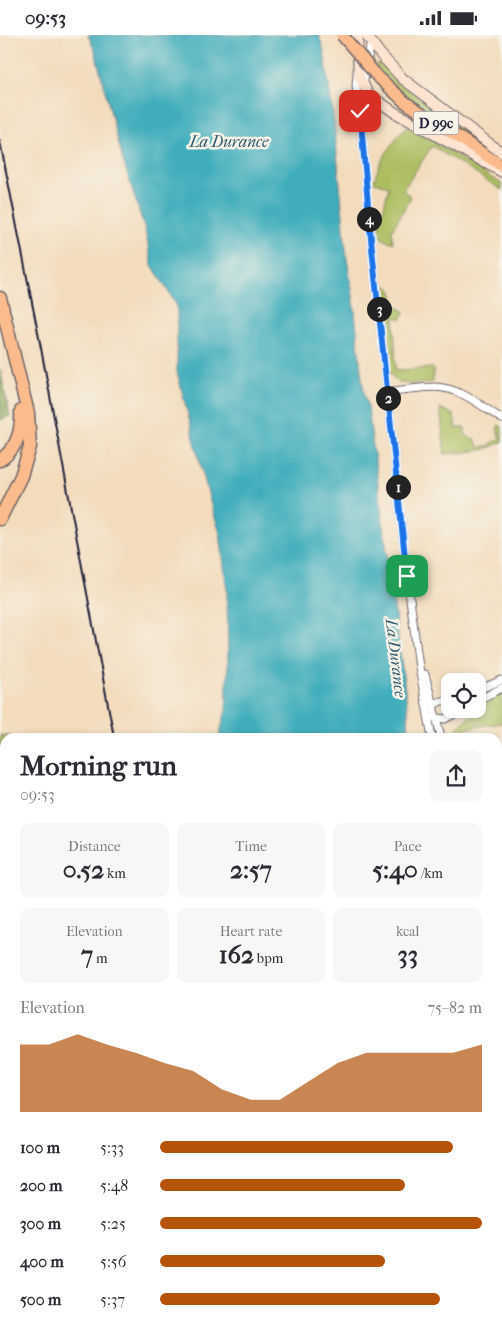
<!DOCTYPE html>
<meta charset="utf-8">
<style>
body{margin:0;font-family:"IM FELL French Canon",serif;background:#f7f7f7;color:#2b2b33;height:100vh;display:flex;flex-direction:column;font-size:19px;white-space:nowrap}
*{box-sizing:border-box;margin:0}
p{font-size:16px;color:#7c7c81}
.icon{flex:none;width:28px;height:28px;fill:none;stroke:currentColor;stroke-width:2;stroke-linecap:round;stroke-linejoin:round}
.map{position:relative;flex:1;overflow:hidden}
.drawer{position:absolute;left:0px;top:698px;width:502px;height:592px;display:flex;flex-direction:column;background:#fff;border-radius:15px 15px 0 0;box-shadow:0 2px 8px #0003}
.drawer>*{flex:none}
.buttons{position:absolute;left:441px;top:638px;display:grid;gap:10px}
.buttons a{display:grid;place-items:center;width:45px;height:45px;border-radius:10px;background:#fff;box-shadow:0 2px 8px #0003;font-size:25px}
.pin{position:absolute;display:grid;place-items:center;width:42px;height:42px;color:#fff;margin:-21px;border-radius:10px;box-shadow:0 2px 8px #0006}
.km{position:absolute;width:25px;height:25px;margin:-12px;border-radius:50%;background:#222;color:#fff;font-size:14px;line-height:25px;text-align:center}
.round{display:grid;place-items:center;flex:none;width:52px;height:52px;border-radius:10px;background:#f7f7f7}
.head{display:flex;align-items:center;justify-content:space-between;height:85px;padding:0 20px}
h1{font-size:28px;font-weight:700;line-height:38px}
.metrics{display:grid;grid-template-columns:repeat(3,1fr);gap:8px;height:85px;padding:5px 20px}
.metrics div{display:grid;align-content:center;border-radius:10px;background:#f7f7f7;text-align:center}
.metrics b{font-size:25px;font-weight:700}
.metrics small{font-size:14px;font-weight:400}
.metrics p{font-size:14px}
.chart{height:140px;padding:10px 20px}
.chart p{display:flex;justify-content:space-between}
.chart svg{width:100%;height:90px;margin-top:5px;fill:#b45309;opacity:.7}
ul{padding:0 20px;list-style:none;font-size:16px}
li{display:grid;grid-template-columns:80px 60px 1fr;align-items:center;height:38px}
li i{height:12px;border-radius:6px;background:#b45309}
.status{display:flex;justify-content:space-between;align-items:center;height:35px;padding:0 25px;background:#fff;direction:ltr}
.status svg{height:14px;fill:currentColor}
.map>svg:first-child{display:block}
.green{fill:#adbd60;stroke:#68704e}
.forest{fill:#8aa456;stroke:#566348}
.water{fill:#3fadbc;stroke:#30687c}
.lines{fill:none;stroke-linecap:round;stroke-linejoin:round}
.stream{stroke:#3fadbc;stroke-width:2}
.minor-casing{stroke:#6b6368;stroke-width:9}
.secondary-casing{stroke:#6b6368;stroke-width:12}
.primary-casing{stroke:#6b6368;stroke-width:14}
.motorway-casing{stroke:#6b6368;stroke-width:15}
.minor{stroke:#fff;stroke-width:7}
.secondary{stroke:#fde4d1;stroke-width:10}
.primary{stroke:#fbbb8c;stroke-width:11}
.motorway{stroke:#fbbb8c;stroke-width:12}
.rail{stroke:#22223b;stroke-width:2}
.primary-bridge-casing{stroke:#6b6368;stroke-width:14;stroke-linecap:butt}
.primary-bridge{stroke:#fbbb8c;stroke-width:11}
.route-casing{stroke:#fff;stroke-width:10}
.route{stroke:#1a73e8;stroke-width:6}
.labels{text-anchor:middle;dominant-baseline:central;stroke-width:5;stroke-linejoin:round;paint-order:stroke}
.shield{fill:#f7f3e8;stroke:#62616f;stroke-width:1}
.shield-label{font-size:14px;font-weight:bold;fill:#22223b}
.water-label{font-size:16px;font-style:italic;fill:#2e5a6f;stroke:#f7f3e8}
</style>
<div class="status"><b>09:53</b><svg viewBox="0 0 49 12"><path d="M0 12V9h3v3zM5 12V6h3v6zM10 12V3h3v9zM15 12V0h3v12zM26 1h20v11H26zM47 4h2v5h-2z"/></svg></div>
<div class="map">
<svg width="502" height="1290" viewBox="0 0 502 1290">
<rect width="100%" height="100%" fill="#f7f3e8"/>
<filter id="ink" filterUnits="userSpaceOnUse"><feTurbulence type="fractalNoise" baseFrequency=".02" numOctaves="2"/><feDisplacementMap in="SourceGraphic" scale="10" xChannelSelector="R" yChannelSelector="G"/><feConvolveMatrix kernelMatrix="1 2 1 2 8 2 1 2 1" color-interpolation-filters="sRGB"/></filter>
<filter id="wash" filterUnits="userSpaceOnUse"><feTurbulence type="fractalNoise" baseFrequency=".0096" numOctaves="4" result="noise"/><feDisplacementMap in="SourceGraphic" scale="20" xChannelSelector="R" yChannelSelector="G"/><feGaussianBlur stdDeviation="1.12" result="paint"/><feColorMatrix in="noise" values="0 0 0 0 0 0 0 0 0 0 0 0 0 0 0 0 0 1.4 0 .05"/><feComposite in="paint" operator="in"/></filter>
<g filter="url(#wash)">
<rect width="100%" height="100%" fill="#f3dbbb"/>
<path class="green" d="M 377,29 L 381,29 L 400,47 L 399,49 L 401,51 L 403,50 L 502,122 L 502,125 C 462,99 403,68 375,30 Z
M 406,92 L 424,101 L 502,149 L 502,155 L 432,111 L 403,155 L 411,162 L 392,195 L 393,208 L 385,205 L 379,201 L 378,196 L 389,151 L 374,147 C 378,126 392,109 406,92 Z
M 383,250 C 393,252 393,259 394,269 L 405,277 L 401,284 L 394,282 L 396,335 L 433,333 L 434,336 L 433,347 C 419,349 398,354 390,338 L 381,254 Z
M 440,373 L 454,380 L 456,393 L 465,393 L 465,399 L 471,404 L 475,403 L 478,412 L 491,411 L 490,408 L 500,404 L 497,394 L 499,390 L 502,392 L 502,407 L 483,415 L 445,419 Z
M 502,656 L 502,688 L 461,694 L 459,702 L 453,702 L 456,694 L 497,657 Z
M 0,700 L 14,702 L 5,702 L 5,1033 L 0,1033 Z
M 498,889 L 501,889 L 502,1049 L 498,1051 Z"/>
<path class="forest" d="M 0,334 L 10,381 L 0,385 Z
M 5,1259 L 5,1285 L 46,1285 L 44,1290 L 0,1290 L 0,1269 Z"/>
<path class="water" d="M 88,0 L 319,0 L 324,16 L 334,87 L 347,224 L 354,267 L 361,336 L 364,357 L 368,373 L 408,678 L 409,702 L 219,702 L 226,675 L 228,631 L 227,555 L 220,498 L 211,470 L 177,337 L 177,271 L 152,230 L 145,195 L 122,122 L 95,16 Z
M 235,1285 L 348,1285 L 350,1290 L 233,1290 Z"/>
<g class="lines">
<path class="stream" d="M 384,1285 L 386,1290"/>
</g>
</g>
<g filter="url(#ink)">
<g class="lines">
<g class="minor-casing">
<path id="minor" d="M 357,38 L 356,52 L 360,76 L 371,204 L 407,541 L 419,632 L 432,702
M 363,51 L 371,6
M 388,356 C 403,356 419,352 435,352 C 461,353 481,371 502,384
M 425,639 L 441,702
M 478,655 L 502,645
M 478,665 L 502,653
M 429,672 L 441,666 L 450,666
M 433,682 L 445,684 L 464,674
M 498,1063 L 502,1063"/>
</g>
<g class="secondary-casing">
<path id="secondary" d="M 357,0 L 359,41 L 368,59 L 394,77 L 502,137
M 366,0 L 381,20 L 403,44 L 502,118"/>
</g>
<g class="primary-casing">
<path id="primary" d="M 376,40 L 405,67 L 502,131"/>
</g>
<g class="motorway-casing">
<path id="motorway" d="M 0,263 L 28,378 L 30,412 L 21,441 L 0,484
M 0,425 C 17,414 22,395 21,376"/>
</g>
<use href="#minor" class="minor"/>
<use href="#secondary" class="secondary"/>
<use href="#primary" class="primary"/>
<use href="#motorway" class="motorway"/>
<path class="rail" d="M 0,106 L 40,308 L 114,702
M 223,1285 L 224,1290"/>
<g class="primary-bridge-casing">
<path id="primary-bridge" d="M 342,0 L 376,40"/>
</g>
<use href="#primary-bridge" class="primary-bridge"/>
</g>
</g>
<g class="lines" filter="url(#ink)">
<g class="route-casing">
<path id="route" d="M 360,76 L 371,204 L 407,541"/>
</g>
<use href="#route" class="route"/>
</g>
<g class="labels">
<rect class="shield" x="413.5" y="76.5" width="45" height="23" rx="4"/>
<g class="shield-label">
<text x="436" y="88">D 99c</text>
</g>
<g class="water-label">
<text x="229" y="106">La Durance</text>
<text transform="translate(396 623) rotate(83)">La Durance</text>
</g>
</g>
</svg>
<div class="buttons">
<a><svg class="icon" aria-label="locate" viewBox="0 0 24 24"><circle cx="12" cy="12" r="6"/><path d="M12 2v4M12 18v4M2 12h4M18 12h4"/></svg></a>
</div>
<div class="pin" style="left:407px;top:541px;background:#1e9e55"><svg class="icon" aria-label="arrive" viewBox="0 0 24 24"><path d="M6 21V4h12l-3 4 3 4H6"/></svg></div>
<div class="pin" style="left:360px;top:76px;background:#d93025"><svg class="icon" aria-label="check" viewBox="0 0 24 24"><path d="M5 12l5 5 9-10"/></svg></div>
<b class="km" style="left:398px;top:452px">1</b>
<b class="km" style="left:388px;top:363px">2</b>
<b class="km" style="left:379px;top:274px">3</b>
<b class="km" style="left:369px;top:184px">4</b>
<section class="drawer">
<div class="head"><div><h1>Morning run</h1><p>09:53</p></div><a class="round"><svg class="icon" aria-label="share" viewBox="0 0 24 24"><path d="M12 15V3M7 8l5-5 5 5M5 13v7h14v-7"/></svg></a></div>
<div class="metrics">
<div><p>Distance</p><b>0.52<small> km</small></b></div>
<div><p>Time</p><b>2:57</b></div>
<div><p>Pace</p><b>5:40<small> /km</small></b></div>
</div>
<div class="metrics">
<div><p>Elevation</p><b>7<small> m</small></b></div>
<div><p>Heart rate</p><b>162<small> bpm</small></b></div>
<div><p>kcal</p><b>33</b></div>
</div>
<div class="chart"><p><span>Elevation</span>75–82 m</p>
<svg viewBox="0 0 160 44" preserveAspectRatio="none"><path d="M0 44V11L10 11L20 6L30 11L40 15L50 20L60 24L70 33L80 38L90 38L100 29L110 20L120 15L130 15L140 15L150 15L160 11V44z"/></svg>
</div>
<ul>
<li><b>100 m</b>5:33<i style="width:91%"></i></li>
<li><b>200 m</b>5:48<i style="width:76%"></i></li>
<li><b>300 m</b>5:25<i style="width:100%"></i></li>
<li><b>400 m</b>5:56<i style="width:70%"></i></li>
<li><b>500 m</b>5:37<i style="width:87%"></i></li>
</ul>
</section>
</div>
